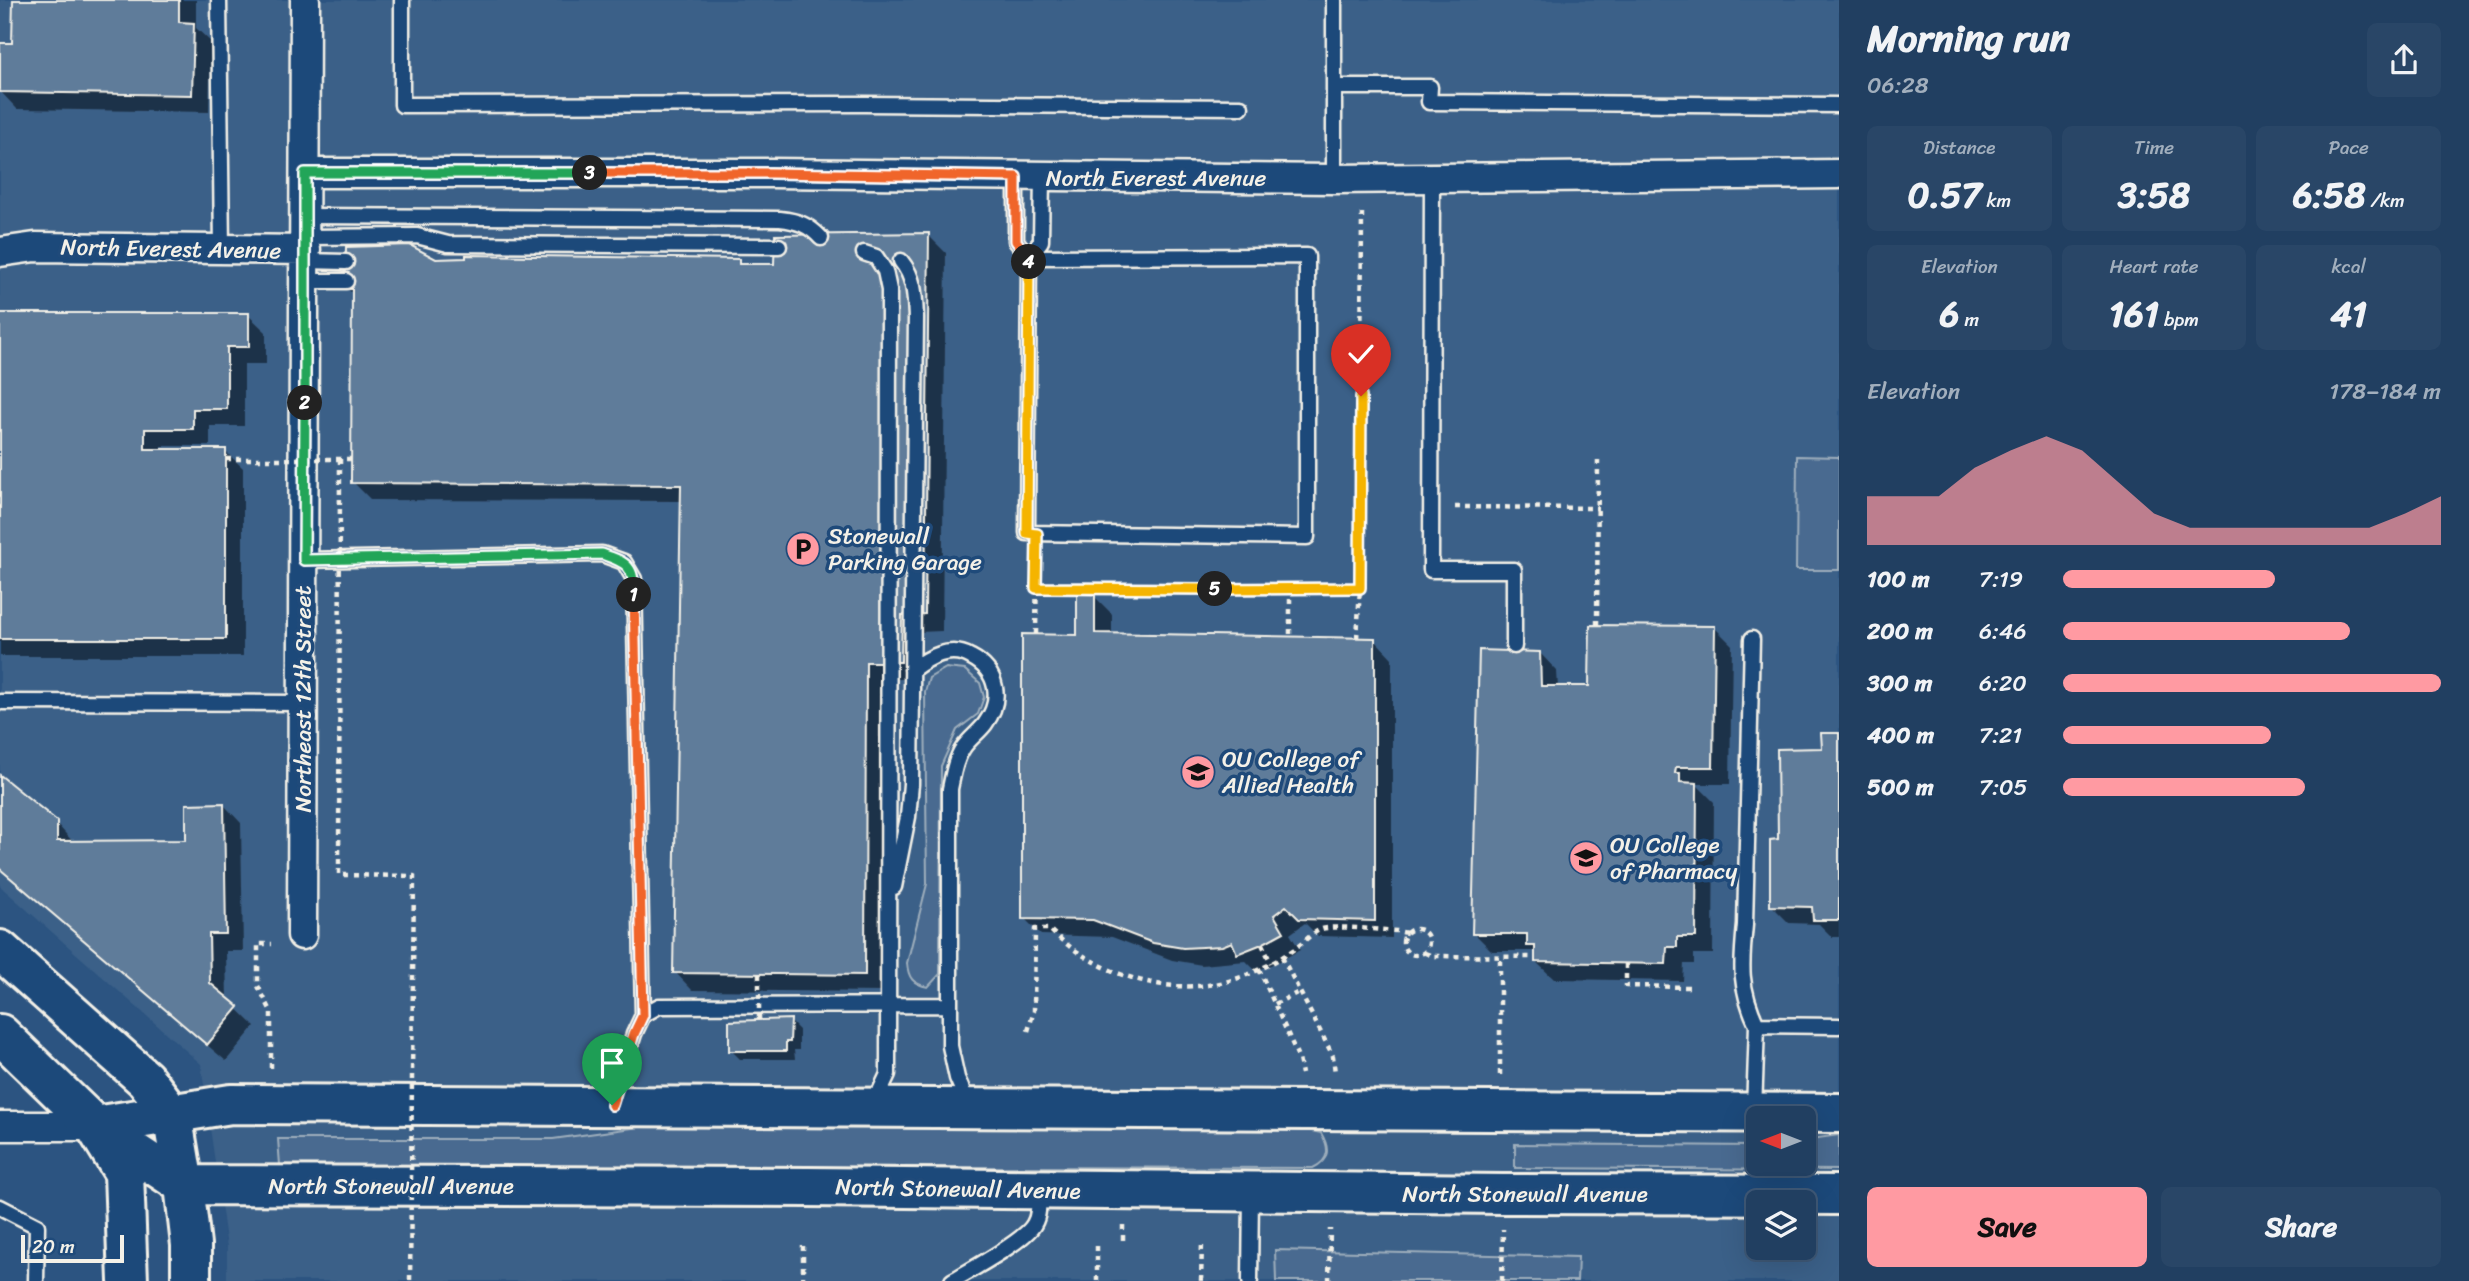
<!DOCTYPE html>
<meta charset="utf-8">
<style>
body{margin:0;font-family:Sriracha,sans-serif;background:#294667;color:#f1f3f6;height:100vh;display:flex;flex-direction:column;font-size:26px;white-space:nowrap}
*{box-sizing:border-box;margin:0}
p{font-size:23px;color:#a2afbd}
.icon{flex:none;width:38px;height:38px;fill:none;stroke:currentColor;stroke-width:2;stroke-linecap:round;stroke-linejoin:round}
.map{position:relative;flex:1;overflow:hidden}
.drawer{display:flex;flex-direction:column;background:#213f61;width:630px}
.drawer>*{flex:none}
.needle{width:46px;rotate:270deg}
.controls{position:absolute;left:1746px;top:1106px;display:grid;gap:14px}
.controls a{display:grid;place-items:center;width:70px;height:70px;border-radius:10px;background:#213f61;box-shadow:0 7px 28px #0002,0 0 0 2px #3e5876;font-size:35px}
.scale{position:absolute;left:21px;bottom:18px;width:103px;box-sizing:border-box;padding-left:7px;border:4px solid #f4f1e8;border-top:0;font-size:19px;line-height:24px;white-space:nowrap;color:#f4f1e8;-webkit-text-stroke:5px #1f4a7a;paint-order:stroke}
.pin{position:absolute;display:grid;place-items:center;width:60px;height:60px;color:#fff;margin:-72px -30px;border-radius:50% 50% 50% 0;rotate:-45deg;box-shadow:0 0 7px #0007}
.pin .icon{rotate:45deg}
.km{position:absolute;width:35px;height:35px;margin:-18px;border-radius:50%;background:#222;color:#fff;font-size:19px;line-height:35px;text-align:center}
.round{display:grid;place-items:center;flex:none;width:74px;height:74px;border-radius:10px;background:#294667}
.overview{display:flex;align-items:center;justify-content:space-between;height:119px;padding:0 28px}
h1{font-size:38px;font-weight:800;line-height:52px}
.stats{display:grid;grid-template-columns:repeat(3,1fr);gap:10px;height:119px;padding:7px 28px}
.stats div{display:grid;align-content:center;border-radius:10px;background:#294667;text-align:center}
.stats b{font-size:35px;font-weight:800}
.stats small{font-size:19px;font-weight:400}
.stats p{font-size:19px}
.chart{height:196px;padding:14px 28px}
.chart p{display:flex;justify-content:space-between}
.chart svg{width:100%;height:126px;margin-top:7px;fill:#ff9aa2;opacity:.7}
.primary-button{display:flex;gap:14px;margin-top:auto;padding:14px 28px}
.primary-button a{flex:1;height:80px;border-radius:10px;background:#ff9aa2;color:#111;font-size:28px;font-weight:800;line-height:80px;text-align:center}
.primary-button a+a{background:#294667;color:#f1f3f6}
ul{padding:0 28px;list-style:none;font-size:23px}
li{display:grid;grid-template-columns:112px 84px 1fr;align-items:center;height:52px}
li i{height:18px;border-radius:9px;background:#ff9aa2}
main{display:flex;flex:1;min-height:0}
.map>svg:first-child{display:block}
.built{fill:#3b6088;fill-rule:evenodd}
.green{fill:#496b90;stroke:#9eaebc;stroke-width:2}
.shadow{fill:#0007}
.building{fill:#5e7b9a;stroke:#f4f1e8;stroke-width:2}
.lines{fill:none;stroke-linecap:round;stroke-linejoin:round}
.lane-casing{stroke:#f4f1e8;stroke-width:19}
.street-casing{stroke:#f4f1e8;stroke-width:33}
.secondary-casing{stroke:#f4f1e8;stroke-width:44}
.path{stroke:#f4f1e8;stroke-width:4.5;stroke-dasharray:5 5;stroke-linecap:butt}
.lane{stroke:#1f4a7a;stroke-width:14}
.street{stroke:#1f4a7a;stroke-width:28}
.secondary{stroke:#1f4a7a;stroke-width:38}
.path-bridge{stroke:#f4f1e8;stroke-width:4.5;stroke-dasharray:5 5;stroke-linecap:butt}
.split-1-casing{stroke:#fff;stroke-width:14}
.split-2-casing{stroke:#fff;stroke-width:14}
.split-3-casing{stroke:#fff;stroke-width:14}
.split-4-casing{stroke:#fff;stroke-width:14}
.split-5-casing{stroke:#fff;stroke-width:14}
.split-6-casing{stroke:#fff;stroke-width:14}
.split-1{stroke:#f0652b;stroke-width:9}
.split-2{stroke:#22a559;stroke-width:9}
.split-3{stroke:#22a559;stroke-width:9}
.split-4{stroke:#f0652b;stroke-width:9}
.split-5{stroke:#f5b400;stroke-width:9}
.split-6{stroke:#f5b400;stroke-width:9}
.labels{text-anchor:middle;dominant-baseline:central;stroke-width:7;stroke-linejoin:round;paint-order:stroke}
.street-label{font-size:23px;fill:#f4f1e8;stroke:#1f4a7a}
.poi-label{font-size:23px;fill:#f4f1e8;stroke:#1f4a7a;text-anchor:start}
</style>
<main>
<div class="map">
<svg width="1839" height="1281" viewBox="0 0 1839 1281">
<rect width="100%" height="100%" fill="#2c5481"/>
<filter id="ink" filterUnits="userSpaceOnUse"><feTurbulence type="fractalNoise" baseFrequency=".0143" numOctaves="2"/><feDisplacementMap in="SourceGraphic" scale="14" xChannelSelector="R" yChannelSelector="G"/><feConvolveMatrix kernelMatrix="1 2 1 2 8 2 1 2 1" color-interpolation-filters="sRGB"/></filter>
<g filter="url(#ink)">
<path class="built" d="M 0,0 L 1839,0 L 1839,1281 L 227,1281 L 227,1247 L 201,1064 L 0,886 ZM 1759,1118 L 1804,1118 L 1804,1164 L 1759,1164 ZM 1759,1202 L 1804,1202 L 1804,1248 L 1759,1248 Z"/>
<path class="green" d="M 1797,456 L 1839,457 L 1839,570 L 1796,570 Z
M 946,668 L 965,670 L 980,683 L 984,697 L 978,714 L 957,730 L 941,766 L 940,974 L 928,987 C 913,984 908,978 907,963 L 927,884 L 925,692 L 929,678 Z
M 661,1124 L 1307,1130 L 1321,1133 C 1330,1148 1330,1160 1313,1168 L 280,1165 L 278,1139 L 553,1139 Z
M 1839,1135 L 1839,1170 L 1515,1168 L 1515,1144 L 1759,1146 L 1759,1164 L 1804,1164 L 1804,1140 Z
M 1275,1250 L 1578,1257 L 1577,1281 L 1276,1281 Z"/>
<path class="shadow" d="M 14,0 L 196,0 L 196,28 L 211,42 L 209,112 L 17,109 L 0,91 L 14,45 Z
M 928,235 L 946,253 L 942,631 L 919,632 L 918,679 L 883,679 L 882,992 L 692,990 L 675,972 L 682,501 L 371,500 L 353,482 L 354,295 L 347,288 L 435,261 L 738,261 L 743,266 L 776,265 Z
M 0,315 L 248,315 L 266,332 L 266,364 L 244,364 L 244,426 L 210,426 L 210,446 L 161,446 L 161,451 L 225,451 L 243,468 L 243,656 L 0,656 Z
M 1094,596 L 1112,614 L 1112,635 L 1375,640 L 1392,658 L 1392,938 L 1318,936 L 1305,923 L 1290,934 L 1300,950 L 1280,961 L 1256,971 L 1246,961 L 1202,965 L 1172,960 L 1112,937 L 1041,935 L 1024,918 L 1078,637 Z
M 1714,627 L 1732,645 L 1730,784 L 1696,784 L 1714,802 L 1713,954 L 1694,954 L 1694,964 L 1684,964 L 1683,981 L 1554,979 L 1536,962 L 1535,951 L 1492,951 L 1474,933 L 1540,653 L 1557,671 L 1558,688 L 1591,688 Z
M 1839,735 L 1839,937 L 1832,937 L 1819,924 L 1789,923 L 1772,906 L 1780,841 L 1824,750 Z
M 0,777 L 56,823 L 74,843 L 188,841 L 224,805 L 241,823 L 243,951 L 226,951 L 227,999 L 255,1026 L 226,1061 L 0,870 Z
M 790,1021 L 799,1030 L 799,1050 L 794,1050 L 795,1059 L 740,1059 L 731,1050 Z"/>
<path class="building" d="M 13,0 L 179,0 L 179,22 L 194,23 L 192,95 L 0,92 L 0,43 L 12,43 Z
M 929,233 L 925,614 L 902,615 L 901,662 L 866,662 L 865,975 L 673,973 L 681,485 L 351,483 L 352,289 L 345,289 L 346,247 L 410,245 L 436,259 L 466,258 L 466,255 L 739,259 L 739,264 L 774,264 L 775,235 Z
M 0,313 L 249,313 L 249,347 L 227,347 L 227,409 L 193,409 L 193,429 L 145,429 L 145,449 L 226,449 L 226,639 L 0,639 Z
M 1077,593 L 1095,594 L 1095,633 L 1375,638 L 1375,921 L 1299,919 L 1286,906 L 1274,915 L 1284,932 L 1262,944 L 1237,954 L 1232,942 L 1222,946 L 1183,948 L 1153,943 L 1093,920 L 1022,919 L 1022,634 L 1077,635 Z
M 1590,625 L 1715,626 L 1713,767 L 1676,767 L 1675,773 L 1680,773 L 1680,782 L 1697,783 L 1696,937 L 1677,937 L 1677,947 L 1667,947 L 1666,964 L 1535,962 L 1535,946 L 1527,946 L 1527,934 L 1472,934 L 1479,650 L 1540,652 L 1541,686 L 1589,686 Z
M 1821,733 L 1839,733 L 1839,920 L 1813,920 L 1812,907 L 1770,906 L 1770,840 L 1778,839 L 1777,749 L 1822,748 Z
M 0,775 L 57,821 L 57,841 L 186,840 L 186,804 L 224,803 L 226,934 L 209,934 L 210,983 L 239,1007 L 207,1045 L 0,869 Z
M 791,1019 L 790,1042 L 786,1042 L 786,1051 L 729,1051 L 729,1021 Z"/>
<g class="lines">
<g class="lane-casing">
<path id="lane" d="M 219,0 L 222,249
M 402,0 L 402,105 L 863,104 L 1241,107
M 1334,87 L 1430,87 L 1429,102 L 1839,105
M 1016,177 L 1016,241 L 1029,257
M 1432,178 L 1431,570 L 1514,570 L 1514,646
M 1334,179 L 1334,0
M 306,216 L 780,219 C 798,221 809,225 821,238
M 306,237 L 417,236 L 448,244 L 779,246
M 864,253 L 876,257 L 885,271 L 889,290 L 888,1074 L 874,1104
M 1029,257 L 1307,256 L 1307,537 L 1027,533 L 1029,257 L 1041,241 L 1042,177
M 306,261 L 346,262
M 306,281 L 346,281
M 304,560 L 602,554 L 624,562 L 634,579 L 643,1015
M 1752,639 L 1745,925 C 1741,965 1739,987 1757,1025
M 912,670 C 929,657 950,645 971,657 C 998,671 1003,700 985,724 C 978,733 969,739 963,748 C 955,760 953,775 950,789 L 950,1046 L 957,1078 L 969,1106
M 0,702 L 303,703
M 894,887 L 908,817 L 911,784 L 916,318 C 915,297 915,278 901,261
M 612,1105 L 634,1034 L 643,1015 L 659,1006 L 949,1005
M 1754,1111 L 1757,1025 L 1839,1026
M 0,1207 L 37,1226 L 36,1281
M 952,1281 C 969,1271 1026,1240 1034,1224 C 1040,1214 1038,1202 1038,1191
M 1250,1281 L 1251,1193"/>
</g>
<g class="street-casing">
<path id="street" d="M 305,173 L 771,173 L 1334,179 L 1839,174
M 0,252 L 35,247 L 306,250
M 302,935 L 305,0
M 0,1126 L 95,1126"/>
</g>
<g class="secondary-casing">
<path id="secondary" d="M 0,950 L 145,1079 L 172,1114 L 184,1185 L 191,1245 L 191,1281
M 0,1034 L 95,1126 L 124,1173 L 128,1281
M 95,1126 L 184,1185 L 809,1187 L 1503,1194 L 1839,1195
M 95,1126 L 231,1104 L 1839,1113"/>
</g>
<path class="path" d="M 1455,507 L 1598,508
M 1036,588 L 1360,588
M 1290,589 L 1290,636
M 1597,625 L 1598,457
M 1036,634 L 1037,555
M 1357,638 L 1360,588 L 1362,208
M1403 942a13 13 0 1 1 26 0a13 13 0 1 1-26 0Z
M 1262,944 L 1271,963
M 1425,953 L 1433,956 L 1535,957
M 1282,957 L 1333,1056 L 1335,1073
M 1626,964 L 1626,986 L 1689,987
M 1259,969 L 1299,1059 L 1302,1074
M 1275,1004 L 1299,992
M 1028,1031 L 1034,1011 L 1035,929 L 1049,929 C 1105,982 1189,1005 1260,969 C 1273,963 1285,956 1297,947 C 1304,942 1314,931 1322,929 C 1334,925 1382,930 1397,931 L 1407,933
M 271,1068 L 271,1011 L 258,986 L 258,944 L 272,944
M 1500,1075 L 1500,958
M 1123,1225 L 1123,1242
M 803,1281 L 803,1241
M 1097,1281 L 1097,1242
M 1201,1281 L 1202,1243
M 1329,1281 L 1330,1229
M 1502,1281 L 1503,1229"/>
<use href="#lane" class="lane"/>
<use href="#street" class="street"/>
<use href="#secondary" class="secondary"/>
<path class="path-bridge" d="M 226,459 L 351,459
M 340,459 L 339,875 L 414,876 L 410,1281
M 759,974 L 759,1020"/>
</g>
</g>
<g class="lines" filter="url(#ink)">
<g class="split-1-casing">
<path id="split-1" d="M 612,1105 L 634,1034 L 643,1015 L 634,595"/>
</g>
<g class="split-2-casing">
<path id="split-2" d="M 305,403 L 304,560 L 602,554 C 628,563 634,566 634,595"/>
</g>
<g class="split-3-casing">
<path id="split-3" d="M 305,403 L 305,173 L 590,173"/>
</g>
<g class="split-4-casing">
<path id="split-4" d="M 590,173 L 771,173 L 1016,177 L 1016,241 L 1029,257 L 1029,262"/>
</g>
<g class="split-5-casing">
<path id="split-5" d="M 1029,262 L 1027,533 L 1037,534 L 1036,588 L 1215,589"/>
</g>
<g class="split-6-casing">
<path id="split-6" d="M 1215,589 L 1360,588 L 1361,396"/>
</g>
<use href="#split-1" class="split-1"/>
<use href="#split-2" class="split-2"/>
<use href="#split-3" class="split-3"/>
<use href="#split-4" class="split-4"/>
<use href="#split-5" class="split-5"/>
<use href="#split-6" class="split-6"/>
</g>
<defs>
<g id="parking-disc" transform="scale(1.75)"><circle r="9.5" fill="#ff9aa2" stroke="#1f4a7a"/><path d="M-3.5-5.5H1a3.5 3.5 0 0 1 0 7H-1V5.5H-3.5ZM-1-3.4V-.6H.8a1.4 1.4 0 0 0 0-2.8Z" fill="#111"/></g>
<g id="university-disc" transform="scale(1.75)"><circle r="9.5" fill="#ff9aa2" stroke="#1f4a7a"/><path d="M0-5L7-2L0 1L-7-2ZM-4 1L0 2.5L4 1V4Q0 6-4 4Z" fill="#111"/></g>
</defs>
<g fill-rule="evenodd">
<use href="#parking-disc" x="803" y="549"/>
<use href="#university-disc" x="1198" y="772"/>
<use href="#university-disc" x="1586" y="858"/>
</g>
<g class="labels">
<g class="street-label">
<text x="1156" y="178">North Everest Avenue</text>
<text transform="translate(171 249) rotate(1)">North Everest Avenue</text>
<text transform="translate(303 699) rotate(-90)">Northeast 12th Street</text>
<text x="391" y="1186">North Stonewall Avenue</text>
<text transform="translate(958 1189) rotate(1)">North Stonewall Avenue</text>
<text x="1525" y="1194">North Stonewall Avenue</text>
</g>
<g class="poi-label">
<text x="828" y="536">Stonewall<tspan x="828" dy="26">Parking Garage</tspan></text>
<text x="1222" y="759">OU College of<tspan x="1222" dy="26">Allied Health</tspan></text>
<text x="1610" y="845">OU College<tspan x="1610" dy="26">of Pharmacy</tspan></text>
</g>
</g>
</svg>
<div class="controls">
<a><svg class="needle" viewBox="-14 -14 28 28"><path d="M0-13l5 13h-10z" fill="#e53935"/><path d="M0 13l5-13h-10z" fill="#a2afbd"/></svg></a>
<a><svg class="icon" aria-label="layers" viewBox="0 0 24 24"><path d="M12 4l9 5-9 5-9-5zM3 14l9 5 9-5"/></svg></a>
</div>
<div class="scale">20 m</div>
<div class="pin" style="left:612px;top:1105px;background:#1e9e55"><svg class="icon" aria-label="arrive" viewBox="0 0 24 24"><path d="M6 21V4h12l-3 4 3 4H6"/></svg></div>
<div class="pin" style="left:1361px;top:396px;background:#d93025"><svg class="icon" aria-label="check" viewBox="0 0 24 24"><path d="M5 12l5 5 9-10"/></svg></div>
<b class="km" style="left:634px;top:595px">1</b>
<b class="km" style="left:305px;top:403px">2</b>
<b class="km" style="left:590px;top:173px">3</b>
<b class="km" style="left:1029px;top:262px">4</b>
<b class="km" style="left:1215px;top:589px">5</b>
</div>
<section class="drawer">
<div class="overview"><div><h1>Morning run</h1><p>06:28</p></div><a class="round"><svg class="icon" aria-label="share" viewBox="0 0 24 24"><path d="M12 15V3M7 8l5-5 5 5M5 13v7h14v-7"/></svg></a></div>
<div class="stats">
<div><p>Distance</p><b>0.57<small> km</small></b></div>
<div><p>Time</p><b>3:58</b></div>
<div><p>Pace</p><b>6:58<small> /km</small></b></div>
</div>
<div class="stats">
<div><p>Elevation</p><b>6<small> m</small></b></div>
<div><p>Heart rate</p><b>161<small> bpm</small></b></div>
<div><p>kcal</p><b>41</b></div>
</div>
<div class="chart"><p><span>Elevation</span>178–184 m</p>
<svg viewBox="0 0 160 44" preserveAspectRatio="none"><path d="M0 44V27L10 27L20 27L30 17L40 11L50 6L60 11L70 22L80 33L90 38L100 38L110 38L120 38L130 38L140 38L150 33L160 27V44z"/></svg>
</div>
<ul>
<li><b>100 m</b>7:19<i style="width:56%"></i></li>
<li><b>200 m</b>6:46<i style="width:76%"></i></li>
<li><b>300 m</b>6:20<i style="width:100%"></i></li>
<li><b>400 m</b>7:21<i style="width:55%"></i></li>
<li><b>500 m</b>7:05<i style="width:64%"></i></li>
</ul>
<div class="primary-button"><a>Save</a><a>Share</a></div>
</section>
</main>
